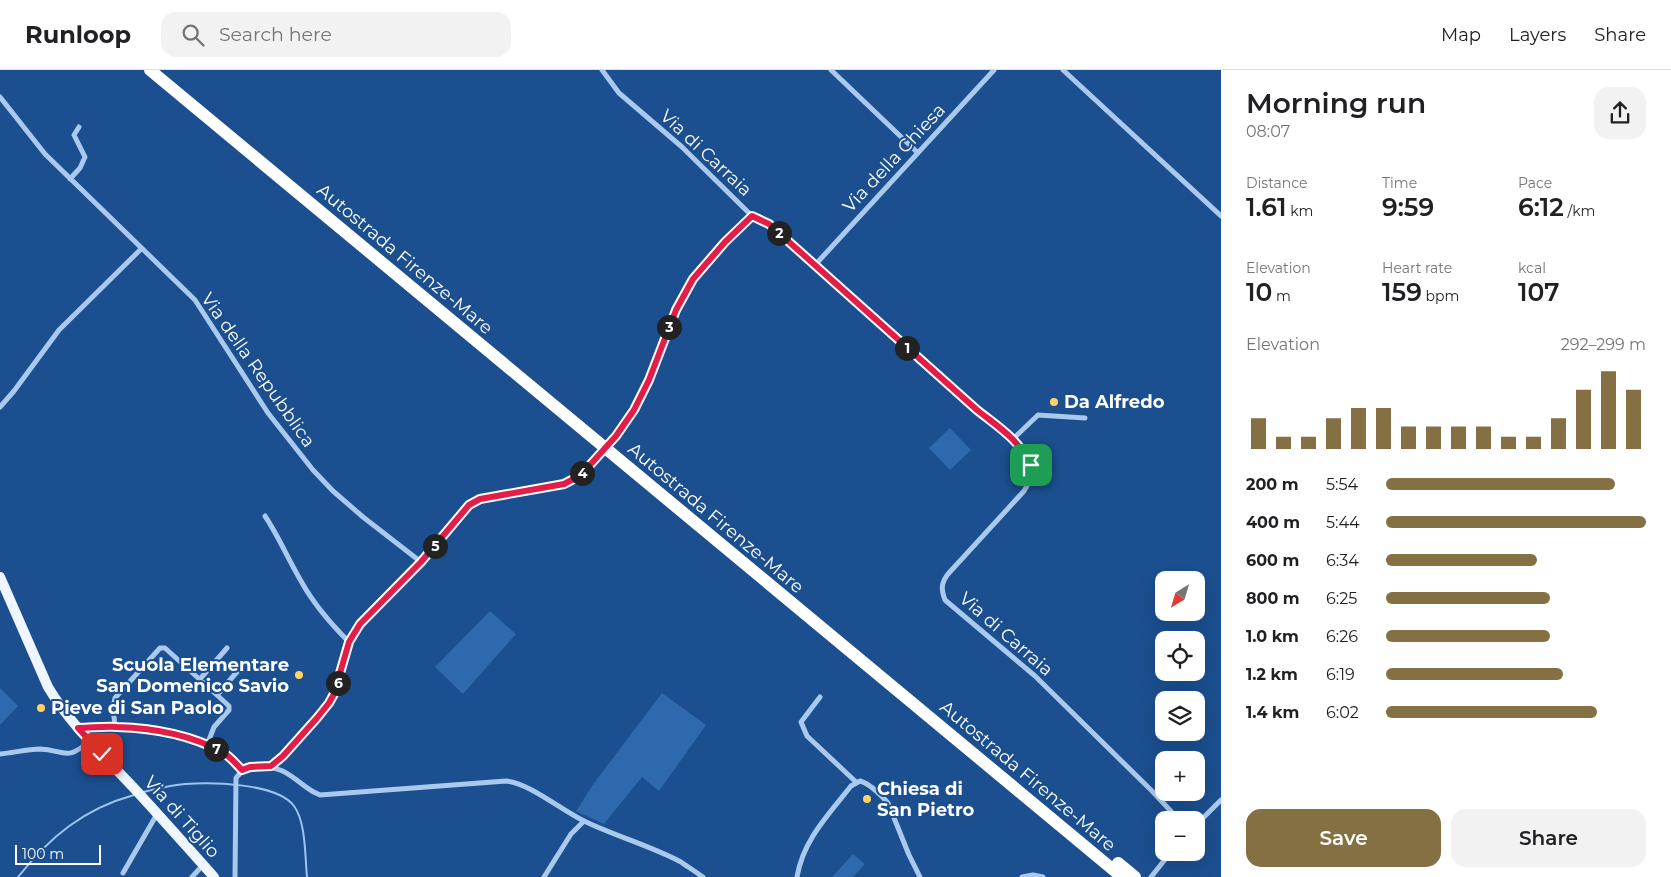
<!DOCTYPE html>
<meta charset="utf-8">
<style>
body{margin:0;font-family:Montserrat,sans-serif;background:#f2f2f2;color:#202124;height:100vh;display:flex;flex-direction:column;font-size:19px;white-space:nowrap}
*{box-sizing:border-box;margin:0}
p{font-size:16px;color:#757577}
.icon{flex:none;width:28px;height:28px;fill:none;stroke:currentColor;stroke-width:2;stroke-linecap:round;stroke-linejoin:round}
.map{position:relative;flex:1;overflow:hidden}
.sheet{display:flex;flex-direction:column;background:#fff;width:450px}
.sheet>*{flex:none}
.needle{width:32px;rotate:218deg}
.tools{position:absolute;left:1155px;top:501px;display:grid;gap:10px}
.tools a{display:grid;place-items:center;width:50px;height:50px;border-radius:10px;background:#fff;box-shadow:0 5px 20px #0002;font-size:25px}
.scale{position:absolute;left:15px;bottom:12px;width:86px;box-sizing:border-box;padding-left:5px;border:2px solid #fff;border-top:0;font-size:14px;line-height:18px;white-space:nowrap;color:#fff;-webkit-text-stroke:4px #1b4f8f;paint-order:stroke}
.pin{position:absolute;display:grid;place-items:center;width:42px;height:42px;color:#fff;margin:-21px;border-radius:10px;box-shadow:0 2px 8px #0006}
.km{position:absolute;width:25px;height:25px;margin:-12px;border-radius:50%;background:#222;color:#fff;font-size:14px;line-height:25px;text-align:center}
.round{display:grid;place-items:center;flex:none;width:52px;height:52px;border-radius:15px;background:#f2f2f2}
.summary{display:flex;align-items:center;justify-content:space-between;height:85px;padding:0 25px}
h1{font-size:28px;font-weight:600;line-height:38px}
.stats{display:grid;grid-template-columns:repeat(3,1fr);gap:8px;height:85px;padding:5px 25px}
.stats div{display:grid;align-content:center}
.stats b{font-size:25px;font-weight:600}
.stats small{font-size:14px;font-weight:400}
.stats p{font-size:14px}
.chart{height:140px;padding:10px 25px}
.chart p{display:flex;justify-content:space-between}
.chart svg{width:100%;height:90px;margin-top:5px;stroke:#847042;stroke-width:6}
.button{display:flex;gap:10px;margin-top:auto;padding:10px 25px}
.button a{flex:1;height:58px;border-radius:15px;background:#847042;color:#fff;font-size:20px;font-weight:600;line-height:58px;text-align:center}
.button a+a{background:#f2f2f2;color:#202124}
ul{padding:0 25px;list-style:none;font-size:16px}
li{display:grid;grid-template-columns:80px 60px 1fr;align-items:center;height:38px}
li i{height:12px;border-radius:6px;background:#847042}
header{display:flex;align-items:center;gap:30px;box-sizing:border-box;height:70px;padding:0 25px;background:#fff;border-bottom:1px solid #e0e0e0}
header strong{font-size:24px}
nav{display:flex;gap:28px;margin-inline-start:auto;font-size:18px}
.search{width:350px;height:45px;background:#f2f2f2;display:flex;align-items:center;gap:12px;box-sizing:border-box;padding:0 18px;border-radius:15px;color:#757577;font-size:19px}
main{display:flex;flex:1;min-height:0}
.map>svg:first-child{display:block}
.green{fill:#2e69ad}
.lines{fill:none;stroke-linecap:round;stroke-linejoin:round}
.stream{stroke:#9cc4f0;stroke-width:2}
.street{stroke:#a9c9ee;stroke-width:5}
.primary{stroke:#f0f6ff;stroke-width:10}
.highway{stroke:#fff;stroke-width:12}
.street-bridge{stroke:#a9c9ee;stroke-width:5}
.route-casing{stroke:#fff;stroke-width:10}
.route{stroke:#e11d48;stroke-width:6}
.poi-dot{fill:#ffd166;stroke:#1b4f8f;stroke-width:2}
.labels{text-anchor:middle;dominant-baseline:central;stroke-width:4;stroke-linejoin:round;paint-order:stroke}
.street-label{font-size:18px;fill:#fff;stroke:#1b4f8f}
.poi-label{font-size:18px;font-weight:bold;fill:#fff;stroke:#1b4f8f;text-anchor:start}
</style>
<header>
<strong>Runloop</strong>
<div class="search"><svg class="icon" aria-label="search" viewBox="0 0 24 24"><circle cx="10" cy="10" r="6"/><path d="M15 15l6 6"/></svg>Search here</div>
<nav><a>Map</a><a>Layers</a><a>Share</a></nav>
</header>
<main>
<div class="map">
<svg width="1221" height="807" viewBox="0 0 1221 807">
<rect width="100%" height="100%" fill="#1b4f8f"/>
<path class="green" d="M 950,358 L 971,380 L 950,400 L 929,378 Z
M 490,541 L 516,564 L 463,624 L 435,597 Z
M 0,618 L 18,636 L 0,655 Z
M 662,623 L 706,655 L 659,721 L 642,707 L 604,754 L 576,741 L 594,713 Z
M 853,784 L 865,794 L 853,807 L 832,807 Z"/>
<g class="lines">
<path class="stream" d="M 143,722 C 156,719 171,715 185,714 C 211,712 277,713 294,736 C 306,752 305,787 307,807
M 18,807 C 50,767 83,739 134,725"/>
<path class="street" d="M 602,0 L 619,23 L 682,77 L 752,146 L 769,154 L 977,340 C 995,354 1037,380 1031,407 C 1030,412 1026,417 1024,421 L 948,504 C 941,513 941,519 945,530 L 1035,606 L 1153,722 L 1179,750
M 831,0 L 918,83
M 1063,0 L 1221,146
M 0,27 L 45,84 L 195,230 L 268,343 L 313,400 L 333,421 L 363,447 L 421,492
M 70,109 L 80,98 L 85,87 L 74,65 L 79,57
M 815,195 L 994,0
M 0,337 L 14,321 L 59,260 L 141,179
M 616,366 C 629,348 640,330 649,309 C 664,276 673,241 692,211 C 706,188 733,164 752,146
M 1013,369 L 1038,345 L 1085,348
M 265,446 C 279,467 288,489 301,511 C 313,533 331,554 349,572
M 200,609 L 227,578
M 217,625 L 243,595
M 820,627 L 801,652 L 807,666 L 856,712
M 115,656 L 113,638 L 115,628 L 160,578 L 165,578 L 229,636 L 229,640 L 214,657 L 207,675
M 79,658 C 90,658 102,657 114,656 C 141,656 204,668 226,684 C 232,688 237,695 242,700
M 0,684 C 13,683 27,679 40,679 C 64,680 67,692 89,671
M 271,696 L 283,686 L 329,633 L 337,618 L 349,572 L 360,554 L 421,492 L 469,435 L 480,429 L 564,414 L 581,405 L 599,386
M 1196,755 L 1221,730
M 123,803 L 157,744
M 192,807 L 203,795
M 235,807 L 236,708 C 243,699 248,697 260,697 C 281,696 290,705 306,717 C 311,721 315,723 320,725 L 506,711 C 529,713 561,740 584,751 C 615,766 651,776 681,792 C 688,797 696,802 703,807
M 544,807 L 571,764 L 584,751
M 797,807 C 803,770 829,744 851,716 L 860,711 C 870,714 881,725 888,733 L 909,785 L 920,807
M 1022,807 L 1033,805 L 1043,807
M 1151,807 L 1171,782"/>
<path class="primary" d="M 0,507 L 48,617 C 70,654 102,684 132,716 C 160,746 187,777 214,807"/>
<path class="highway" d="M 150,0 L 1122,807
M 1118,793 L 1135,807"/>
<path class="street-bridge" d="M 599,386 L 616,366"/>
</g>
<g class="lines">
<g class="route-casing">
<path id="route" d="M 102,684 L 78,658 C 91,658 104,656 117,657 C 152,658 191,665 222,682 C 230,686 236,694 242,700 L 250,697 L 271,696 L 283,686 L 317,648 L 329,633 L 334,624 L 349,572 L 360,554 L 421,492 L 469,435 L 480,429 L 564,414 L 581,405 L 616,366 L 634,340 L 649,310 L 676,240 L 693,209 L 725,172 L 752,146 L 769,154 L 977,340 C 1001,359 1017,368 1031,395"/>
</g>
<use href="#route" class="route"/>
</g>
<g class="poi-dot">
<circle cx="1054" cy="332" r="5"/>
<circle cx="299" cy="605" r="5"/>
<circle cx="41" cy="638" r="5"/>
<circle cx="867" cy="729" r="5"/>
</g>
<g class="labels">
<g class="street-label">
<text transform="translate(706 83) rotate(43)">Via di Carraia</text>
<text transform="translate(894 88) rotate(-47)">Via della Chiesa</text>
<text transform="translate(405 189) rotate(40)">Autostrada Firenze-Mare</text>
<text transform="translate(258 300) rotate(55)">Via della Repubblica</text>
<text transform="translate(716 448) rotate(40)">Autostrada Firenze-Mare</text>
<text transform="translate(1006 564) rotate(41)">Via di Carraia</text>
<text transform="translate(1028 706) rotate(40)">Autostrada Firenze-Mare</text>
<text transform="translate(182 747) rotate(48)">Via di Tiglio</text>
</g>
<g class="poi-label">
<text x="1064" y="332">Da Alfredo</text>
<text x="289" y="595" text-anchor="end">Scuola Elementare<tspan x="289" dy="21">San Domenico Savio</tspan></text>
<text x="51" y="638">Pieve di San Paolo</text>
<text x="877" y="719">Chiesa di<tspan x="877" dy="21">San Pietro</tspan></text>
</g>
</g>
</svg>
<div class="tools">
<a><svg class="needle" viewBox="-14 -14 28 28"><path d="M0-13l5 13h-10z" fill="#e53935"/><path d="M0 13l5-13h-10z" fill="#757577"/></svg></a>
<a><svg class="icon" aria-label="locate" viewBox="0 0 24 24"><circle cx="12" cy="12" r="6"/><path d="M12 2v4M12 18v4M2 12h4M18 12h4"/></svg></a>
<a><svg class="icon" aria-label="layers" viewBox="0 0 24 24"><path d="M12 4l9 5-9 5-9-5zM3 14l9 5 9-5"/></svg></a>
<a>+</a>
<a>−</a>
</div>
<div class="scale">100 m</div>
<div class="pin" style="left:1031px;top:395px;background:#1e9e55"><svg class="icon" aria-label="arrive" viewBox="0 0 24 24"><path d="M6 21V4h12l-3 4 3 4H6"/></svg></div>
<div class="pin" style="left:102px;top:684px;background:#d93025"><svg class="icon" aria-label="check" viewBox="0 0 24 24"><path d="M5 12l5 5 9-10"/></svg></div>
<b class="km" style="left:907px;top:278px">1</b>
<b class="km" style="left:779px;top:163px">2</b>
<b class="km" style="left:669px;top:257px">3</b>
<b class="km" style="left:582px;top:403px">4</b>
<b class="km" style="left:435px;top:476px">5</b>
<b class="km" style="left:338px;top:613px">6</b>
<b class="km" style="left:216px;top:679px">7</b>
</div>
<section class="sheet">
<div class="summary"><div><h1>Morning run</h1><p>08:07</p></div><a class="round"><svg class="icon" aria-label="share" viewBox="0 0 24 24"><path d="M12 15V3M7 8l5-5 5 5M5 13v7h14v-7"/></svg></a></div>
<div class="stats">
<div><p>Distance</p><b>1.61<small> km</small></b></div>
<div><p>Time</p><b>9:59</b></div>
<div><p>Pace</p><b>6:12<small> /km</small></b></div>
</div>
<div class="stats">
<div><p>Elevation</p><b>10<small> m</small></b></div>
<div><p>Heart rate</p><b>159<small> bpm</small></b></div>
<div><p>kcal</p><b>107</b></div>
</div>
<div class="chart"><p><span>Elevation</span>292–299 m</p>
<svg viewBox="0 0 160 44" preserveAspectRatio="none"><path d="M5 44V29M15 44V38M25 44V38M35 44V29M45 44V24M55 44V24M65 44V33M75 44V33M85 44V33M95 44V33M105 44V38M115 44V38M125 44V29M135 44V15M145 44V6M155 44V15"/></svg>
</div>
<ul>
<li><b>200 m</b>5:54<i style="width:88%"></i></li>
<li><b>400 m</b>5:44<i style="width:100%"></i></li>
<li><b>600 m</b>6:34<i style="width:58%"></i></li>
<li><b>800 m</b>6:25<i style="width:63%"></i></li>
<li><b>1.0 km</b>6:26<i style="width:63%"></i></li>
<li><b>1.2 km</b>6:19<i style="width:68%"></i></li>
<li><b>1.4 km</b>6:02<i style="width:81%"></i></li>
</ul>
<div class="button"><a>Save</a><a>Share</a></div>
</section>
</main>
